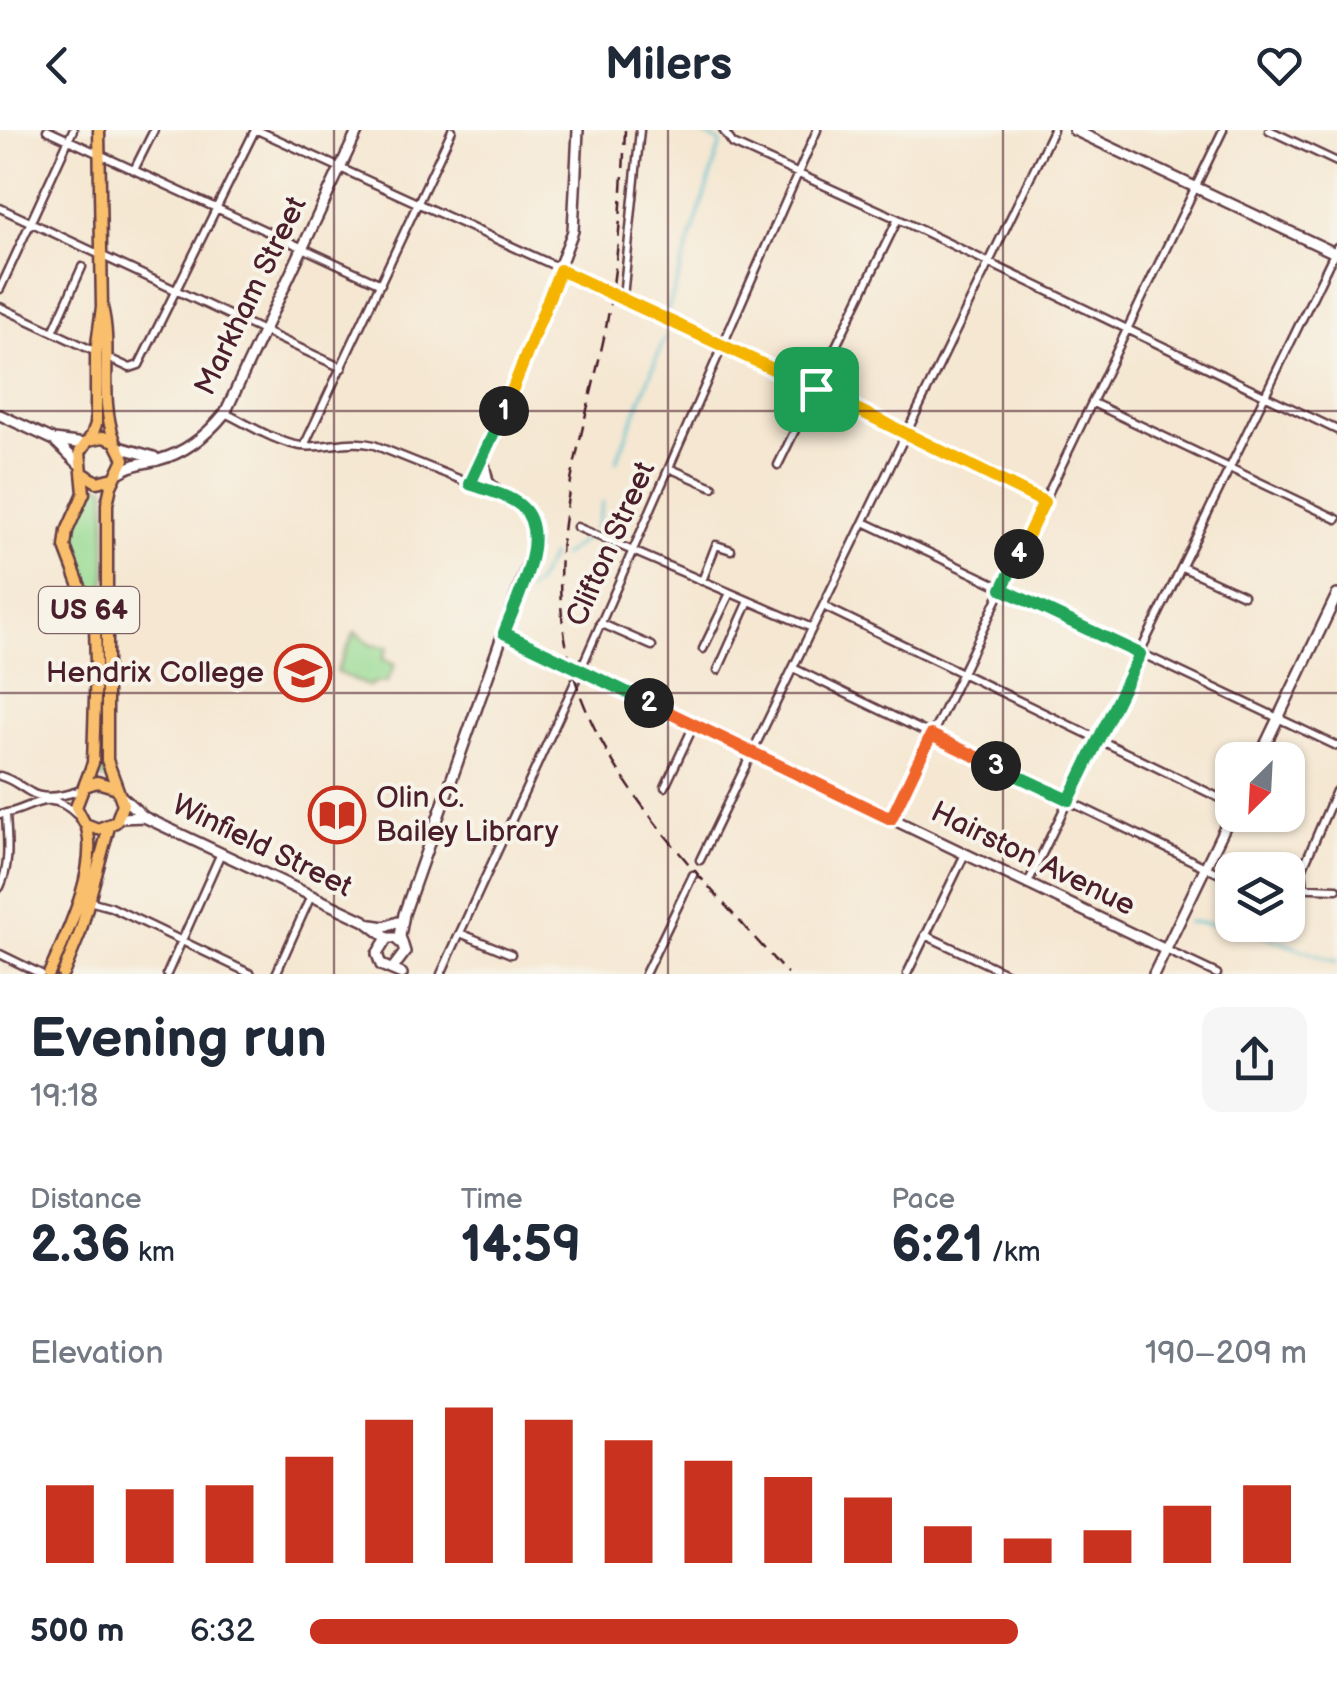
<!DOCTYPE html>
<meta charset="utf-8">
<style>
body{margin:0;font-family:"Balsamiq Sans",sans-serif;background:#f6f6f7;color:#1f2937;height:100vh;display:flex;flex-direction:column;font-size:38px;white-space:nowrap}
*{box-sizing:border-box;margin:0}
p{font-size:32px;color:#747a83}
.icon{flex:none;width:55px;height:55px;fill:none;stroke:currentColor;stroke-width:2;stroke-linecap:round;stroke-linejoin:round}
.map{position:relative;height:844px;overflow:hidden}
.details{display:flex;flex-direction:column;background:#fff;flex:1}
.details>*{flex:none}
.needle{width:65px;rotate:204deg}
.buttons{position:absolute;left:1215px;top:612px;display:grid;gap:20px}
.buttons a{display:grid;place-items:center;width:90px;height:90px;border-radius:20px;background:#fff;box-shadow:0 2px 8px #0004;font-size:50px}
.pin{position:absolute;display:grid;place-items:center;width:85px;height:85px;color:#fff;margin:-42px;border-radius:20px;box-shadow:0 5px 15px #0006}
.km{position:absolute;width:50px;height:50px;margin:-25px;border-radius:50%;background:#222;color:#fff;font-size:28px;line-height:50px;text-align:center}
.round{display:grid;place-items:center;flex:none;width:105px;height:105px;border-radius:20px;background:#f6f6f7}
.headline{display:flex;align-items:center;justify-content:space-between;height:170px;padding:0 30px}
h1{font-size:55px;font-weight:800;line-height:75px}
.metrics{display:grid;grid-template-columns:repeat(3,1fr);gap:15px;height:170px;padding:10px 30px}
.metrics div{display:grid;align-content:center}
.metrics b{font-size:50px;font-weight:800}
.metrics small{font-size:28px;font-weight:400}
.metrics p{font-size:28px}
.chart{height:280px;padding:20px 30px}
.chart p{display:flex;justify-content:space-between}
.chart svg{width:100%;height:180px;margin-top:10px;stroke:#c8321e;stroke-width:6}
ul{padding:0 30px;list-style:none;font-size:32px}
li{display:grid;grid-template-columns:160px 120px 1fr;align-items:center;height:75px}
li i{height:25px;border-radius:12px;background:#c8321e}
header{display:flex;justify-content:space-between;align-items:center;height:130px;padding:0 30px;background:#fff;font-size:45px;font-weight:800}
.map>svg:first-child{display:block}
.green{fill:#96da92;stroke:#707c5e;stroke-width:2.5}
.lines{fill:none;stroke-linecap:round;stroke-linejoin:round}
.stream{stroke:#53becf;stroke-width:2.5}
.minor-casing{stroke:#643d44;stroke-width:11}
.tertiary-casing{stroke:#643d44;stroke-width:14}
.primary-casing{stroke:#643d44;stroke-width:15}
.minor{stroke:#fff;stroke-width:6}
.tertiary{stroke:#fff;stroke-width:9}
.primary{stroke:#f9bf6d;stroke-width:10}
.rail{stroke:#4a1f2b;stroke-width:2.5;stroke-dasharray:15 8;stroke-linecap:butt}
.split-1-casing{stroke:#fff;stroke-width:20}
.split-2-casing{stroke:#fff;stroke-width:20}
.split-3-casing{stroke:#fff;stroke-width:20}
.split-4-casing{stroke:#fff;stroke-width:20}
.split-5-casing{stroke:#fff;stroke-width:20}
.split-1{stroke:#f5b400;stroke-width:12}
.split-2{stroke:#22a559;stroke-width:12}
.split-3{stroke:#f0652b;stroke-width:12}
.split-4{stroke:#22a559;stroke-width:12}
.split-5{stroke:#f5b400;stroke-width:12}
.grid{fill:none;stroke:#4a1f2b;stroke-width:2.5;stroke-opacity:0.55}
.labels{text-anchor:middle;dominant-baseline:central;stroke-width:8;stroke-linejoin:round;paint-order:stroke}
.shield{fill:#f7f3e8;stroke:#7e5f64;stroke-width:2.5}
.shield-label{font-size:28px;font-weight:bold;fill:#4a1f2b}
.street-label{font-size:30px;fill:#4a1f2b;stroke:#f7f3e8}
.poi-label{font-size:30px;fill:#4a1f2b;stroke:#f7f3e8;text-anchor:end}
</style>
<header><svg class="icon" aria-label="back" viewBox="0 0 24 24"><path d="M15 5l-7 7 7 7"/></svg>Milers<svg class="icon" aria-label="heart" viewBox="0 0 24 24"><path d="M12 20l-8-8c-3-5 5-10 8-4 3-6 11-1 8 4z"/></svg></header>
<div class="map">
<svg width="1337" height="844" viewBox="0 0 1337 844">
<rect width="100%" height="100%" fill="#f7f3e8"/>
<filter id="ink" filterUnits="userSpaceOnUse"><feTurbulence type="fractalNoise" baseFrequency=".01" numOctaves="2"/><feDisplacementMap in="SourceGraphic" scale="20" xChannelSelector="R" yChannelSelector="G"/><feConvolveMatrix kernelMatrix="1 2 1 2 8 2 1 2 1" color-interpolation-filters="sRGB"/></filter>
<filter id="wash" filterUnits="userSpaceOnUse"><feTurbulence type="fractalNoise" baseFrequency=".0048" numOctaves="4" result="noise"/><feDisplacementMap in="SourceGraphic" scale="40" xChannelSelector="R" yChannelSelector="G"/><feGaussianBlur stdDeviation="2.25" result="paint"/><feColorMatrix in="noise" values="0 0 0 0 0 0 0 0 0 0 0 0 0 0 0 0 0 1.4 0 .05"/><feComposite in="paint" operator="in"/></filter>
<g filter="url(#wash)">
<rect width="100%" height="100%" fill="#f5e7d1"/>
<path class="green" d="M 90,353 L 106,356 L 105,638 L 108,649 L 95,648 L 99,495 L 70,417 L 71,404 Z
M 355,502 L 371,515 L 388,517 L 383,529 L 395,535 L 387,552 L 373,553 L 370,557 L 336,542 Z"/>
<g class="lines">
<path class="stream" d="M 667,183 L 721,13 L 696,0
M 616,332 L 665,207
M 595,400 L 603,372
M 562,426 L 587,407
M 527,461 L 536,454 L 551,426
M 1187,792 L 1232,795
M 1235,795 L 1337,833"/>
</g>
</g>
<g filter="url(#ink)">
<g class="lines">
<g class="minor-casing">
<path id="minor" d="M 47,0 L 381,154
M 257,0 L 623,167 L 1044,372
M 723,0 L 733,14 L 898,89 L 1337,300
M 1269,0 L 1337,32
M 134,40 L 154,0
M 0,78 L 342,238
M 0,159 L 73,0
M 623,167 L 640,0
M 0,177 L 96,222
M 53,202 L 82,137
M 106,227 L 130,238 L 139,235 L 255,0
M 1093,273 L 1337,389
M 225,283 C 248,294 275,312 301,316 C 326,319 349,308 374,315 L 499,365
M 304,316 L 452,0
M 778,335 L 898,89
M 669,338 L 713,357
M 470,353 L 482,326
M 864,392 L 1337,616
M 577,397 L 812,498
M 1182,437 L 1243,465
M 702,451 L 716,415 L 731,420
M 823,476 L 1232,674
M 600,493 L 652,516
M 703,519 L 730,463
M 793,538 L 1232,750
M 718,540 L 749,471
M 0,646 C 14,650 19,656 30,662 C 44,671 67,665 81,660
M 665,657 L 694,595
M 0,684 C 29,683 46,654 77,685
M 892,688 L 1223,0
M 700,730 L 1053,0
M 1027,755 L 1337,117
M 0,757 C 11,734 7,708 6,683
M 1288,757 L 1337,759
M 1304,757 L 1302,740 L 1336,661
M 89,771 L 111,777 L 251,844
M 460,803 L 511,824
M 925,805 L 1008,844
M 1166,820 L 1217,844
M 0,824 L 41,844
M 167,844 L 221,723
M 276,844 L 311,766
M 441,844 L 576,550 L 817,0
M 645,844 L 693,745
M 907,844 L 965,724"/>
</g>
<g class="tertiary-casing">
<path id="tertiary" d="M 1074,0 L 1337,124
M 0,285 L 54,310 L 85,314
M 54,310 L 80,335
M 119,317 L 154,327
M 120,342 C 132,334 144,333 158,330 C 185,323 208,304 225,283 L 358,0
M 504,503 L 1166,820
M 1258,630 L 1337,465
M 122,667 L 144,687 L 365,791 L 387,808
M 120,688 L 144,687
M 372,795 L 385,797 L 398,792
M 393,838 L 405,822 L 400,806 L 404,784 L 536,410 L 533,390 L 525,379 L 501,365 L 488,352 L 482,325 L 508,271 L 573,101 L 578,0
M 402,844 L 381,835 L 377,824 L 387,808 L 395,808 L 402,814
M 1154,844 L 1232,682"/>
</g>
<g class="primary-casing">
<path id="primary" d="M 99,0 L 102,177 C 113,220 98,269 115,311
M 89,310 L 103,307 L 115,311 L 124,329 L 111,356 L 107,374 L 107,630 L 123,674 L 116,692 L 98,699 L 85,694 L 76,677 L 93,633 L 96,535 L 95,496 L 65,417 L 67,401 L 84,363 L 80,322 L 92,305 L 96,294 L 96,222 L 102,177
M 84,344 L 97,352 L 114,348
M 85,656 L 97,652 L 114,657
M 49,844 C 66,806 100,737 86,695
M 63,844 L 80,803 L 109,697"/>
</g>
<use href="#minor" class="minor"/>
<use href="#tertiary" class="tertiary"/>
<use href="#primary" class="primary"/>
<path class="rail" d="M 625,0 C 622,71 618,142 603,212 C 572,352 527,466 598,605 C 643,692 722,770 787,844"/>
</g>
</g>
<g class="lines" filter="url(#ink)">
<g class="split-1-casing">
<path id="split-1" d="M 504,281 L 560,140 L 816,259"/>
</g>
<g class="split-2-casing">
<path id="split-2" d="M 504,281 L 470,354 C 487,360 508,365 521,376 C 553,404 516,470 504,503 L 649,573"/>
</g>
<g class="split-3-casing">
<path id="split-3" d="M 649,573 L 891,689 L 931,605 L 996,636"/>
</g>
<g class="split-4-casing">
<path id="split-4" d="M 996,636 L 1069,670 L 1140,524 L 1002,459 L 1019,424"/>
</g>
<g class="split-5-casing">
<path id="split-5" d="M 816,259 L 1044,372 L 1019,424"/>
</g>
<use href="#split-1" class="split-1"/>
<use href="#split-2" class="split-2"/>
<use href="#split-3" class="split-3"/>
<use href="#split-4" class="split-4"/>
<use href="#split-5" class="split-5"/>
</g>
<path class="grid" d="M 334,0 L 334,844M 668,0 L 668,844M 1003,0 L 1003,844M 0,281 L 1337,281M 0,563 L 1337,563"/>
<defs>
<g id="university-ring" transform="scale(2.875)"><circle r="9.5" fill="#f7f3e8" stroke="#c8321e" stroke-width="1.5"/><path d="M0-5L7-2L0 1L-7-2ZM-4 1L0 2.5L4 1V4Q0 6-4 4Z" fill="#c8321e"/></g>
<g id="library-ring" transform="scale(2.875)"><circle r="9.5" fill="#f7f3e8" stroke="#c8321e" stroke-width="1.5"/><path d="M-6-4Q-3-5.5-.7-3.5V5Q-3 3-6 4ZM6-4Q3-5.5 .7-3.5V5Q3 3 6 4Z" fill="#c8321e"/></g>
</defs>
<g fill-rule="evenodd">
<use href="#university-ring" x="303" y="543"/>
<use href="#library-ring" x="337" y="685"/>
</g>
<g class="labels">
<rect class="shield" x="39" y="457" width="100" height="46" rx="8"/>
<g class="shield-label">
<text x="89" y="480">US 64</text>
</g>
<g class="street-label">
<text transform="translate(251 166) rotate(-64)">Markham Street</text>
<text transform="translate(611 414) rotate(-66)">Clifton Street</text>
<text transform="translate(262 716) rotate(26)">Winfield Street</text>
<text transform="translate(1033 729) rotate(26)">Hairston Avenue</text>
</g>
<g class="poi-label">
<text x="264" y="543">Hendrix College</text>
<text x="376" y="668" text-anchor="start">Olin C.<tspan x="376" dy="34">Bailey Library</tspan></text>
</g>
</g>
</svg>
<div class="buttons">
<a><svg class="needle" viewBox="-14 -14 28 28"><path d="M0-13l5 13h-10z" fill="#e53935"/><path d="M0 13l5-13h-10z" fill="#747a83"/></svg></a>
<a><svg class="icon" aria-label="layers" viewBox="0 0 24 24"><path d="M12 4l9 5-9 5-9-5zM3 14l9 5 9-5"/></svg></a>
</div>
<div class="pin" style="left:816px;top:259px;background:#1e9e55"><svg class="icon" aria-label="arrive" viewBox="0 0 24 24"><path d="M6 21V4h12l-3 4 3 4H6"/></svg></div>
<b class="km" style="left:504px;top:281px">1</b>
<b class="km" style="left:649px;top:573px">2</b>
<b class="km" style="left:996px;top:636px">3</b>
<b class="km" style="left:1019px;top:424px">4</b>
</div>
<section class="details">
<div class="headline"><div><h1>Evening run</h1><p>19:18</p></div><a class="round"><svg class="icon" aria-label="share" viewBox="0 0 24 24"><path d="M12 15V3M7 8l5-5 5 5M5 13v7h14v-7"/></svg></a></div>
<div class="metrics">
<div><p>Distance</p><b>2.36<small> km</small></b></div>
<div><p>Time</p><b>14:59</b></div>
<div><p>Pace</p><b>6:21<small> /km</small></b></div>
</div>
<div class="chart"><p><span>Elevation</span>190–209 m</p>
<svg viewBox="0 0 160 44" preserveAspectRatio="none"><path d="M5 44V25M15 44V26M25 44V25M35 44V18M45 44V9M55 44V6M65 44V9M75 44V14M85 44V19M95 44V23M105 44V28M115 44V35M125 44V38M135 44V36M145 44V30M155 44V25"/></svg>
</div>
<ul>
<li><b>500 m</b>6:32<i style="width:71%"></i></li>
</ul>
</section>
